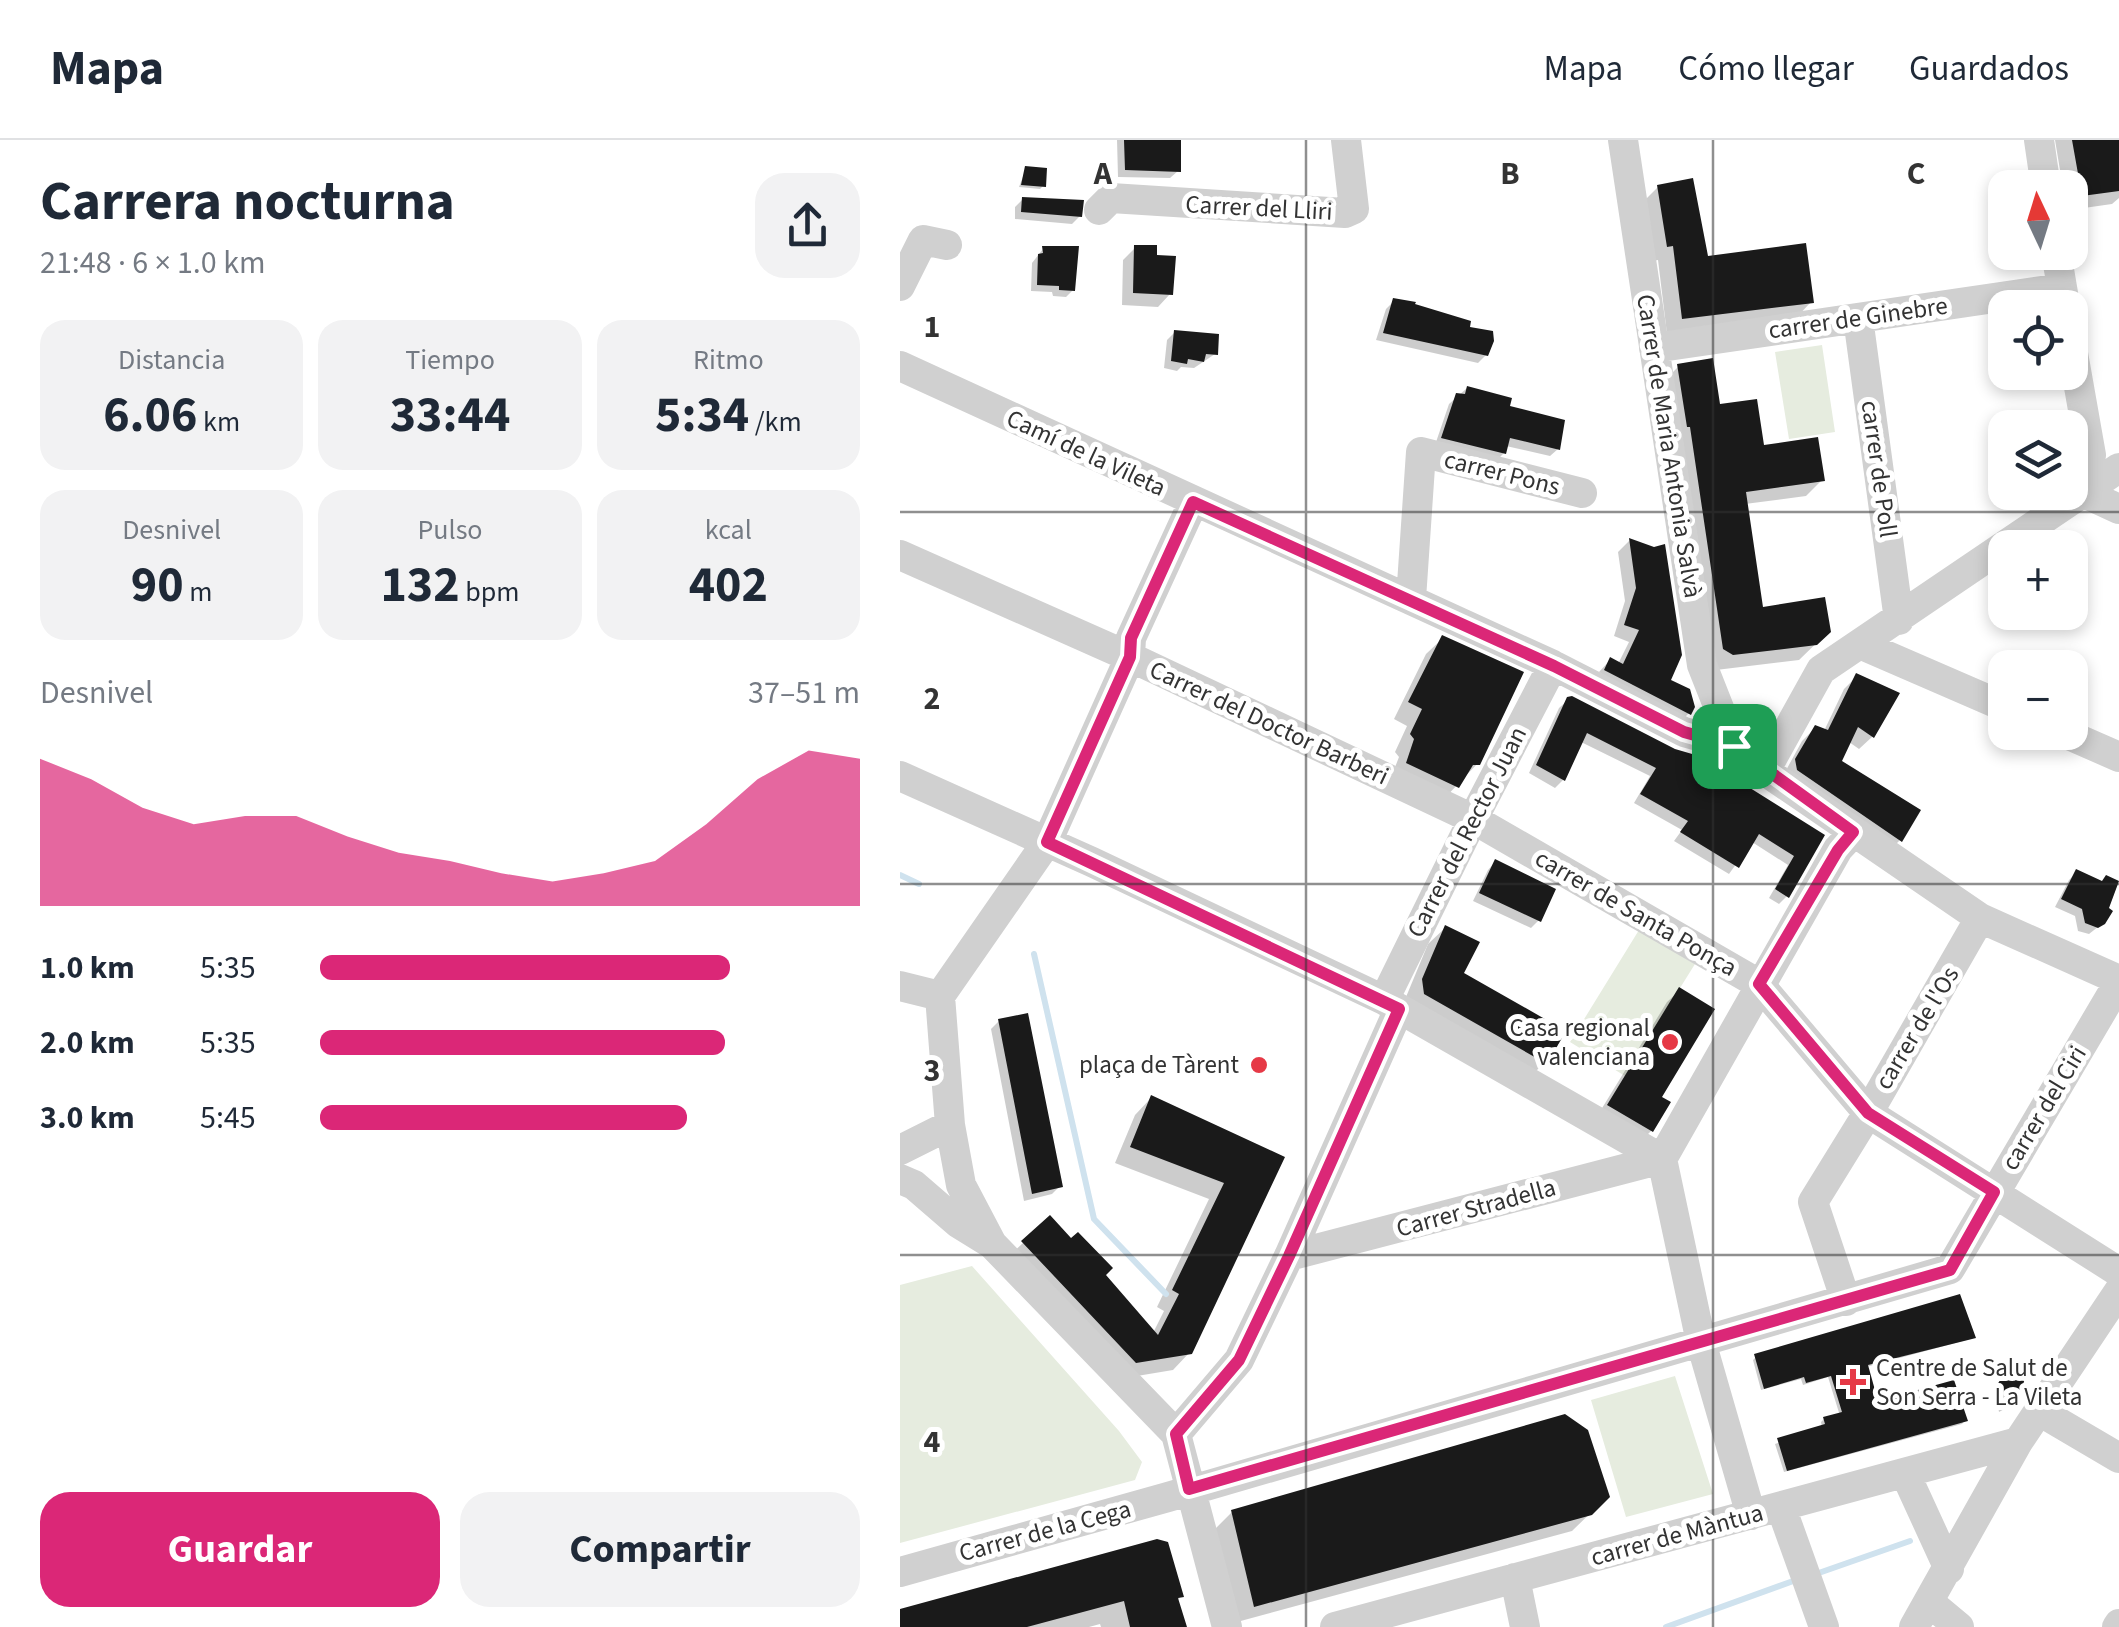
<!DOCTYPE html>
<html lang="es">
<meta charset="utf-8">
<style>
body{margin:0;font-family:"Source Sans 3",sans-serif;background:#f2f2f3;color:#1f2937;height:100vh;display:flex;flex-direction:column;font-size:38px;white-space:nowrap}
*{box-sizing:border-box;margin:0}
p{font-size:32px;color:#747a83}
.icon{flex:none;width:55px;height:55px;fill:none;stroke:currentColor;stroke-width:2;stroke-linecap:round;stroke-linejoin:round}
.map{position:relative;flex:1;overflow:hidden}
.drawer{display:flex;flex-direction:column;background:#fff;width:900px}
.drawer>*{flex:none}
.needle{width:65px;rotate:356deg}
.tools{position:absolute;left:1088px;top:30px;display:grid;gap:20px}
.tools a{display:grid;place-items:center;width:100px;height:100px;border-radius:20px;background:#fff;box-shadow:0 5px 15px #0003;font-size:50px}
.pin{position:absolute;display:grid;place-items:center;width:85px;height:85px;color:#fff;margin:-42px;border-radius:20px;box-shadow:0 5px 15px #0006}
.round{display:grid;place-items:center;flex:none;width:105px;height:105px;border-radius:30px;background:#f2f2f3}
.summary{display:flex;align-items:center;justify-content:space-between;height:170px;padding:0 40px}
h1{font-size:55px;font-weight:700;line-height:75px}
.figures{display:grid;grid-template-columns:repeat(3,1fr);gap:15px;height:170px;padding:10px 40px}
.figures div{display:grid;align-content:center;border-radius:25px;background:#f2f2f3;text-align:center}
.figures b{font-size:50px;font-weight:700}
.figures small{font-size:28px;font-weight:400}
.figures p{font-size:28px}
.chart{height:280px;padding:20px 40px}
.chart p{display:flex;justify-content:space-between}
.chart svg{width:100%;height:180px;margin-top:10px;fill:#db2777;opacity:.7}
.primary-button{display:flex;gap:20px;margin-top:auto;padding:20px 40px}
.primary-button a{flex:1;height:115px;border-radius:30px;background:#db2777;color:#fff;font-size:40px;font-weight:700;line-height:115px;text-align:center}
.primary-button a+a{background:#f2f2f3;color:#1f2937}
ul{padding:0 40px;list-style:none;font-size:32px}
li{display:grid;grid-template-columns:160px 120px 1fr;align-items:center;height:75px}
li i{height:25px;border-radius:12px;background:#db2777}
header{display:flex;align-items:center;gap:60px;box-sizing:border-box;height:140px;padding:0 50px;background:#fff;border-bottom:2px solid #e0e1e3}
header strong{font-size:48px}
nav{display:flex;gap:55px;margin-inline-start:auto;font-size:35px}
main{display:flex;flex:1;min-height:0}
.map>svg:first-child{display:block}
.green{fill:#e6ecdf}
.shadow{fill:#0003}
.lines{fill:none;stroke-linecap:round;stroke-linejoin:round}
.stream{stroke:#cfe2ee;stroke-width:6}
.building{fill:#1a1a1a}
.minor{stroke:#d0d0d0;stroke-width:30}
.route-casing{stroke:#fff;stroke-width:20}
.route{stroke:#db2777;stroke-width:12}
.grid{fill:none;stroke:#333;stroke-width:2.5;stroke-opacity:0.55}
.poi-dot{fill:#e63946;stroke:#fff;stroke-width:4}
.labels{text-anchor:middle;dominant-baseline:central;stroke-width:10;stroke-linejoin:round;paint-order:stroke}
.street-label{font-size:25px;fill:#333;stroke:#fff}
.poi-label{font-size:25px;fill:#333;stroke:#fff;text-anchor:end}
.grid-label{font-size:32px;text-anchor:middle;font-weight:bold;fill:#333;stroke:#fff;stroke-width:10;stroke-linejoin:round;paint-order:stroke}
</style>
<header>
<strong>Mapa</strong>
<nav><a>Mapa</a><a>Cómo llegar</a><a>Guardados</a></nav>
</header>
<main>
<section class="drawer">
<div class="summary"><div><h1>Carrera nocturna</h1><p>21:48 · 6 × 1.0 km</p></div><a class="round"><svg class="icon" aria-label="share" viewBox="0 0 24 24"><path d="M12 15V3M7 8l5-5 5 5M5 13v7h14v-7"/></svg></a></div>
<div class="figures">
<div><p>Distancia</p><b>6.06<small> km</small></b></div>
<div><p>Tiempo</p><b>33:44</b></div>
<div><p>Ritmo</p><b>5:34<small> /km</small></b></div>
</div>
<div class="figures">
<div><p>Desnivel</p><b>90<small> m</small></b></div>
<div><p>Pulso</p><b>132<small> bpm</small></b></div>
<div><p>kcal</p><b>402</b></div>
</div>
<div class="chart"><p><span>Desnivel</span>37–51 m</p>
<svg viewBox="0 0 160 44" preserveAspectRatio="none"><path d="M0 44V8L10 13L20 20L30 24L40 22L50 22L60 27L70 31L80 33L90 36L100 38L110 36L120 33L130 24L140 13L150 6L160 8V44z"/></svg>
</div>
<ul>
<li><b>1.0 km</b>5:35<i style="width:76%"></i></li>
<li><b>2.0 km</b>5:35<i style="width:75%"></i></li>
<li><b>3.0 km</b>5:45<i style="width:68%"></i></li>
</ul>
<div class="primary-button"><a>Guardar</a><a>Compartir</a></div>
</section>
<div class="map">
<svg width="1219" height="1487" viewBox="0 0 1219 1487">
<rect width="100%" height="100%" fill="#fff"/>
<path class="green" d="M 922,205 L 935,292 L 889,299 L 875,212 Z
M 739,790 L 795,824 L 725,936 L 670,902 Z
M 72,1126 L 219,1291 L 242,1322 L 235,1340 L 0,1403 L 0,1145 Z
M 775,1236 L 813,1354 L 726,1377 L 691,1260 Z"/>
<path class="shadow" d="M 217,0 L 278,0 L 278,31 L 270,38 L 218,37 Z
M 1155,0 L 1219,0 L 1219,58 L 1212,64 L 1170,70 L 1170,48 L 1163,48 Z
M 126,29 L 143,46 L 140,49 L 119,47 Z
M 758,47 L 806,119 L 911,162 L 896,178 L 767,194 L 758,120 L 752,121 L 742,63 Z
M 123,59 L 180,76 L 172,84 L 115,79 L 115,67 Z
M 235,108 L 254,117 L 270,154 L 258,167 L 222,165 L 223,120 Z
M 143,109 L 173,150 L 166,157 L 153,156 L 152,152 L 131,151 L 132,123 Z
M 494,161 L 567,189 L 586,215 L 578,223 L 476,200 L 486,169 Z
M 275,192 L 315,214 L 294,228 L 281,227 L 277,231 L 264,228 L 267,200 Z
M 779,226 L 862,308 L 922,340 L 906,356 L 845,364 L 861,470 L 929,491 L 899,520 L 816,530 L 763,242 Z
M 567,248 L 606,268 L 658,309 L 650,316 L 606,306 L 604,313 L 596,321 L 535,305 L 549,264 Z
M 729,401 L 754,410 L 767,541 L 789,573 L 777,585 L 699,532 L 710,520 L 718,524 L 729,502 L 714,496 L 725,461 L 718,412 Z
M 543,498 L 578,623 L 540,663 L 490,640 L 499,617 L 495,612 L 507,586 L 494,579 L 526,514 Z
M 957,536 L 997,554 L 972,597 L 959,609 L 949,602 L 939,622 L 1000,700 L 987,713 L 884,634 L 902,601 L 915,588 L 924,591 L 944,549 Z
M 668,560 L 922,696 L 887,756 L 879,764 L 869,758 L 888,725 L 852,702 L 829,734 L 774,701 L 782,690 L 734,663 L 750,636 L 681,602 L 663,640 L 655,648 L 629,633 L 659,568 Z
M 595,722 L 639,780 L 631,788 L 573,761 L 588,730 Z
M 1177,732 L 1201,743 L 1207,738 L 1218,743 L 1203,783 L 1189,794 L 1178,791 L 1175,776 L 1155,767 L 1169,740 Z
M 545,788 L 560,834 L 645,922 L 628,939 L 506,857 L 528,804 Z
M 780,850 L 751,991 L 739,1003 L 696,978 L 767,862 Z
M 99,881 L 160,1046 L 152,1054 L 124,1061 L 91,889 Z
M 251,958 L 382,1019 L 290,1212 L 273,1230 L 219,1239 L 106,1119 L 123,1103 L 203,1135 L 253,1193 L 264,1171 L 257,1167 L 309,1059 L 215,1023 L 235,975 Z
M 1074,1198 L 966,1227 L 976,1264 L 1065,1280 L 1062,1284 L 884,1332 L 875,1304 L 922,1288 L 921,1282 L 924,1279 L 940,1276 L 928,1237 L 903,1245 L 901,1239 L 861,1250 L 853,1220 L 856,1217 Z
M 1106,1233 L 1115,1263 L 1099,1272 L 1095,1250 Z
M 707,1357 L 672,1391 L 337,1482 L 315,1389 L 332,1372 Z
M 281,1456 L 277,1461 L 284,1487 L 201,1487 L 200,1484 L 189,1487 L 0,1487 L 0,1472 Z"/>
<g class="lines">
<path class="stream" d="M 0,735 L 19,744
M 134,814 L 194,1079 L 266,1154
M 913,1435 L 1010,1401
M 766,1487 L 896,1440"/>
</g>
<path class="building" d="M 224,0 L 281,0 L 281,32 L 225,30 Z
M 1172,0 L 1219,0 L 1219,51 L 1182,56 Z
M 125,26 L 147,28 L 146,47 L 121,45 Z
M 793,38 L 808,116 L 906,103 L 914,163 L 782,179 L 773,106 L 767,107 L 757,45 Z
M 122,57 L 184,60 L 182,77 L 121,72 Z
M 234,105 L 257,105 L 257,115 L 276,116 L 273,155 L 233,153 Z
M 142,106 L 179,106 L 175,151 L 159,150 L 159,146 L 137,145 L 138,114 L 143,113 Z
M 493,158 L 516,162 L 515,164 L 571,181 L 570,187 L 593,191 L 594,201 L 588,216 L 483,193 Z
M 274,190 L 319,194 L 318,215 L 306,214 L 304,222 L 288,219 L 287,224 L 271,221 Z
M 813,218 L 820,264 L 857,259 L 864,305 L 918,297 L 925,341 L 846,352 L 863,467 L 925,457 L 931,492 L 917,505 L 833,515 L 823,509 L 790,287 L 787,287 L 777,224 Z
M 567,246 L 612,258 L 610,266 L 665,280 L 660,310 L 610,298 L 606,314 L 541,298 L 556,253 L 565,254 Z
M 729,398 L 754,407 L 765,404 L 782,515 L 771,540 L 790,549 L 795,567 L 791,575 L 704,530 L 710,517 L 723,524 L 739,490 L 724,485 L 736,448 Z
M 542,495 L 624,532 L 580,625 L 573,625 L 559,648 L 506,623 L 514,599 L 510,594 L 522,569 L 508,562 Z
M 956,533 L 1000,553 L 974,598 L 958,587 L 942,621 L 1021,670 L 1002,702 L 897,630 L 895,619 L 915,585 L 928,590 Z
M 672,556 L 775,609 L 799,616 L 925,695 L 889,758 L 875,749 L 894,716 L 859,694 L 839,728 L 780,692 L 788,681 L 740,654 L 756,628 L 687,593 L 665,641 L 636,625 L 667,557 Z
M 595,719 L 656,749 L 641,782 L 579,753 Z
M 1176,729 L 1202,741 L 1206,735 L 1219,741 L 1209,768 L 1213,771 L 1205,784 L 1198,788 L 1185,783 L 1182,769 L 1161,759 Z
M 545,785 L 580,802 L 564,833 L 666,891 L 647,924 L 524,854 L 522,839 Z
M 779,847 L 815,869 L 762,957 L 771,962 L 753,992 L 707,965 Z
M 128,873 L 163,1047 L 132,1054 L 98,879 Z
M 251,955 L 385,1017 L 292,1214 L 236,1223 L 121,1101 L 150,1075 L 171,1098 L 178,1092 L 213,1128 L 206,1135 L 258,1195 L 279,1154 L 272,1150 L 324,1043 L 230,1007 Z
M 1060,1154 L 1076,1198 L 968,1225 L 978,1261 L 1054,1240 L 1068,1281 L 887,1331 L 877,1298 L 925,1284 L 923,1277 L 942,1272 L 931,1236 L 906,1243 L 904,1237 L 864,1249 L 854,1214 Z
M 1109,1226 L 1126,1235 L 1117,1264 L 1102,1270 L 1097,1245 Z
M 665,1274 L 688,1290 L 710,1357 L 692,1375 L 354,1467 L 331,1370 Z
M 257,1399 L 268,1402 L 284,1457 L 278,1458 L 287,1487 L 230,1487 L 224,1461 L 127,1487 L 0,1487 L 0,1469 Z"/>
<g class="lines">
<path class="minor" d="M 723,0 L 802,525 L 834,606
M 1139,0 L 1146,48
M 199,70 L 211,58 L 445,73 L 454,69 L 446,0
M 1156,112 L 1165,165
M 0,146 L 23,100 L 47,105
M 958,178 L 999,480
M 1170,196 L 1191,315 L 1184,353 L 1219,369
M 754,208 L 1162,148
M 0,226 L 653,525 L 784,592 L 834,606 L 865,631 L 1080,778 L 1219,840
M 0,415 L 230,517 L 573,679 L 859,844 L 968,973 L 1219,1132
M 511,459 L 521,312 L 682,353
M 962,505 L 1105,567
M 1162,592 L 1219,617
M 865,631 L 921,530 L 1219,328
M 0,636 L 192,722 L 484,860 L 762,1019
M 0,846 L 40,856
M 40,856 L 147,702 L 230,517 L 231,498 L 293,363
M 40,856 L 50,985 L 61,1045 L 92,1104
M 484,860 L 573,679 L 653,525
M 0,1010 L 50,985
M 0,1039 L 14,1045 L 58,1083 L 92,1104 L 276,1294 L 327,1487
M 389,1116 L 762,1019
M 946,1161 L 913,1062 L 968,973 L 1080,778
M 1139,1271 L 1219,1318
M 276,1294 L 339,1220 L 389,1116 L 499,869
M 1005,1333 L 1049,1429
M 881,1367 L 924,1487
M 851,1375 L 801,1202 L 762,1019 L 938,709 L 953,693
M 0,1432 L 268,1357 L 1050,1129 L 1219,842
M 615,1438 L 625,1487
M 1029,1462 L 1059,1487
M 435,1487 L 1118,1302
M 1014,1487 L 1118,1302 L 1219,1151
M 1217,1487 L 1219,1484"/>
</g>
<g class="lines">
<g class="route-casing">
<path id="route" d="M 293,362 L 654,526 L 784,592 L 834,606 L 953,692 L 938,710 L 859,844 L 968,973 L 1094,1052 L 1050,1130 L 289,1349 L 276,1294 L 339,1220 L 389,1116 L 499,869 L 147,702 L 230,517 L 231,498 Z"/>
</g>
<use href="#route" class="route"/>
</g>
<path class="grid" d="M 406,0 L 406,1487M 813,0 L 813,1487M 0,372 L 1219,372M 0,744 L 1219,744M 0,1115 L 1219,1115"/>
<g class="poi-dot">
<circle cx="770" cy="902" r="10"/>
<circle cx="359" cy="925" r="10"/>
<path d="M948 1227h10v10h10v10h-10v10h-10v-10h-10v-10h10z"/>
</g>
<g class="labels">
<g class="street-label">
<text transform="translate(359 68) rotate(3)">Carrer del Lliri</text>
<text transform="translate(958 178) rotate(-8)">carrer de Ginebre</text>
<text transform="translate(769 306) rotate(81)">Carrer de Maria Antonia Salvà</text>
<text transform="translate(186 313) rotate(25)">Camí de la Vileta</text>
<text transform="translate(979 329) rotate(82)">carrer de Poll</text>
<text transform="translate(602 333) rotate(14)">carrer Pons</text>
<text transform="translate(369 583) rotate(25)">Carrer del Doctor Barberi</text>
<text transform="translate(567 692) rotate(-63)">Carrer del Rector Juan</text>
<text transform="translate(736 773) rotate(30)">carrer de Santa Ponça</text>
<text transform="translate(1017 888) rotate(-59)">carrer de l'Os</text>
<text transform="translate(1144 968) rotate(-59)">carrer del Ciri</text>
<text transform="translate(576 1068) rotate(-15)">Carrer Stradella</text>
<text transform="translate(145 1391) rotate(-15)">Carrer de la Cega</text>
<text transform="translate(777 1395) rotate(-15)">carrer de Màntua</text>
</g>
<g class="poi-label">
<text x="750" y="888">Casa regional<tspan x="750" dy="29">valenciana</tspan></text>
<text x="339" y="925">plaça de Tàrent</text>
<text x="976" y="1228" text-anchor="start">Centre de Salut de<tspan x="976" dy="29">Son Serra - La Vileta</tspan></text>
</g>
</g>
<g class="grid-label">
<text x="203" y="44">A</text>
<text x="610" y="44">B</text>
<text x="1016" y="44">C</text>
<text x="32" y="197">1</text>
<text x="32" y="569">2</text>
<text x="32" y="941">3</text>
<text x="32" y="1312">4</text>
</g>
</svg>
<div class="tools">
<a><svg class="needle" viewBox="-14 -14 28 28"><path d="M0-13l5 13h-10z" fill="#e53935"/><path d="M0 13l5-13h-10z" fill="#747a83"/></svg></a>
<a><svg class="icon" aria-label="locate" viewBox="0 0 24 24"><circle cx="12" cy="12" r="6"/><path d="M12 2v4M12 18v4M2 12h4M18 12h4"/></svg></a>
<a><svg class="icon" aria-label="layers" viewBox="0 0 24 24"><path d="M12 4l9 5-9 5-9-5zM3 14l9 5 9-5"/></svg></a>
<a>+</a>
<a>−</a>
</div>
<div class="pin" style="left:834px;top:606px;background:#1e9e55"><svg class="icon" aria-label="arrive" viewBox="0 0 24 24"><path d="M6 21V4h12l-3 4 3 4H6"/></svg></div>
</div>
</main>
